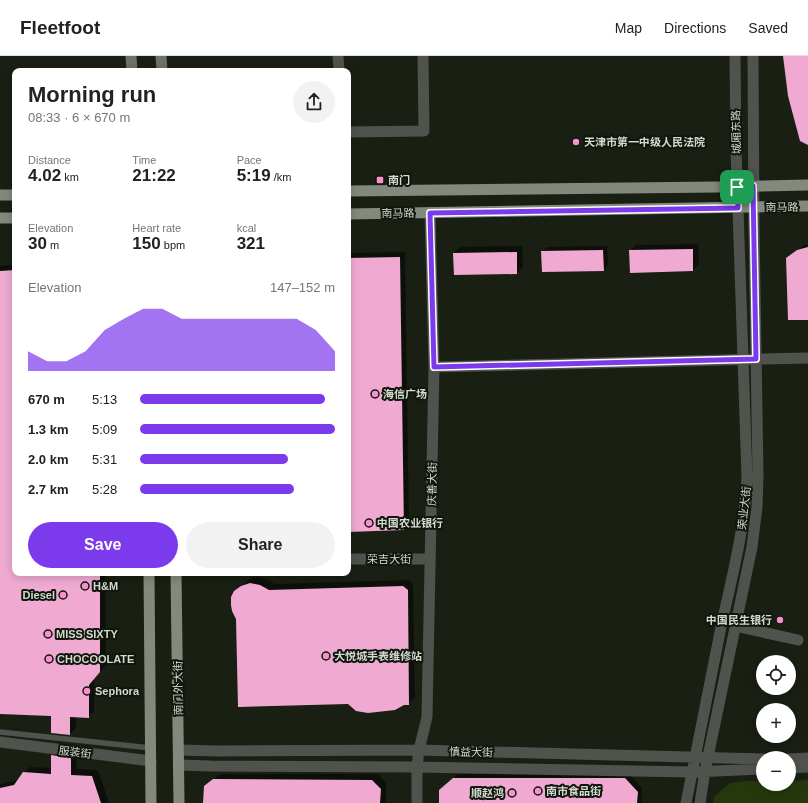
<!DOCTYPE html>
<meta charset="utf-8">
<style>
body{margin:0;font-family:Arial,"Noto Sans SC",sans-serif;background:#f2f2f2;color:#222;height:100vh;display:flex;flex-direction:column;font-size:15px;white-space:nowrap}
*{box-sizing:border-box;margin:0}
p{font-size:13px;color:#767676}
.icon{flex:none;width:22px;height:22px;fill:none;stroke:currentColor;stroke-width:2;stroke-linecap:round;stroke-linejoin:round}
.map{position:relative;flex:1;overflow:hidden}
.side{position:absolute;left:12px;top:12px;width:339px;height:508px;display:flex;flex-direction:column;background:#fff;border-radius:8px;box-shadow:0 2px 10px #0003}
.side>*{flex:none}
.tools{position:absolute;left:756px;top:599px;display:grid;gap:8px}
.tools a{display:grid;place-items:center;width:40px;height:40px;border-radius:50%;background:#fff;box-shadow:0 2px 10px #0003;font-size:20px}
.pin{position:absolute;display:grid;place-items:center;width:34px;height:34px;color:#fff;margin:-17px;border-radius:8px;box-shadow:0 2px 6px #0006}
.round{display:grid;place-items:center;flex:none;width:42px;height:42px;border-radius:21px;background:#f2f2f2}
.headline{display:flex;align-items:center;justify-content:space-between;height:68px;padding:0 16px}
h1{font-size:22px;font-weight:600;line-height:30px}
.figures{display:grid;grid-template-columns:repeat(3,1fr);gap:6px;height:68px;padding:4px 16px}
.figures div{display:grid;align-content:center}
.figures b{font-size:17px;font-weight:600}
.figures small{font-size:11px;font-weight:400}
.figures p{font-size:11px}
.chart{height:112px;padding:8px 16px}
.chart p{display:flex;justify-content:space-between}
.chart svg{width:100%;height:72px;margin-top:4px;fill:#7c3aed;opacity:.7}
.primary-button{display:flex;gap:8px;margin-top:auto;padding:8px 16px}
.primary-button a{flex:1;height:46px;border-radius:24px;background:#7c3aed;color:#fff;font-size:16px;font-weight:600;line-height:46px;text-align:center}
.primary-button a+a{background:#f2f2f2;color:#222}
ul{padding:0 16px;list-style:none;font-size:13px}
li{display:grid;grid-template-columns:64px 48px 1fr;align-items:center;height:30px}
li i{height:10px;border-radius:5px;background:#7c3aed}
header{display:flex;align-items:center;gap:24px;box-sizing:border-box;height:56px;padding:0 20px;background:#fff;border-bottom:1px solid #e0e0e0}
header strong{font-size:19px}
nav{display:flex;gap:22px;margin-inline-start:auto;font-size:14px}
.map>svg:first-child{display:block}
.green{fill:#25380c}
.shadow{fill:#0007}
.building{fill:#f0aad2}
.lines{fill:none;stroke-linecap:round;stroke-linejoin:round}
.service{stroke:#50534d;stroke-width:5.5}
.minor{stroke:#50534d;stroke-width:11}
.tertiary{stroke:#50534d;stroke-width:11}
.secondary{stroke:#6c7268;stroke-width:11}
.primary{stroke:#83897d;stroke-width:11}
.route-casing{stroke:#fff;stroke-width:8}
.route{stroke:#7c3aed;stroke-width:5}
.poi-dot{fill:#f790ce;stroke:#10160b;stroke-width:1.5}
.labels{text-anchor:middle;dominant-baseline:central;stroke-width:4;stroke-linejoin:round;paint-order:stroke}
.street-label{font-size:11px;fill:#d4d9d1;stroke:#10160b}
.poi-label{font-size:11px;font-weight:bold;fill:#d4d9d1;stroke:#10160b;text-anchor:start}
</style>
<header>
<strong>Fleetfoot</strong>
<nav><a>Map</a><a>Directions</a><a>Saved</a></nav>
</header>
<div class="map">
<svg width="808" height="747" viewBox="0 0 808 747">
<rect width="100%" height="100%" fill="#191f13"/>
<path class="green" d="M 808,724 L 808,747 L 713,747 L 714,741 L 730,727 L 745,725 L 763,725 L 763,728 L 789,728 L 789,725 Z"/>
<path class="shadow" d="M 698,188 L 699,208 L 693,214 L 630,195 L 636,189 Z
M 808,188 L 808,263 L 794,197 L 804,189 Z
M 522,190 L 523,211 L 517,217 L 454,197 L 460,191 Z
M 607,190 L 608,209 L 603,214 L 542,196 L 547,191 Z
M 405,196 L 409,467 L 403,473 L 348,475 L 348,197 Z
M 15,209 L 15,517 L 105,517 L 106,609 L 94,622 L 94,655 L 88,661 L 76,660 L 76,672 L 70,678 L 52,659 L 0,657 L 0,210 Z
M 257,521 L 266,523 L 275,528 L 409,524 L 413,528 L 415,642 L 408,648 L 235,536 L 248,524 Z
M 58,694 L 76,696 L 77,713 L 98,714 L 109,747 L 0,747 L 0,728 L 19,724 L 24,717 L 30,711 L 52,712 L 52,700 Z
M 220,718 L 378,718 L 386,727 L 386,747 L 204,747 L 205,731 Z
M 458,718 L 629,718 L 642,732 L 641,747 L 440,747 L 445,730 Z"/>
<path class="building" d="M 783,0 L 808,0 L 808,89 L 800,85 L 788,40 Z
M 808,191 L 808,264 L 788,264 L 786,202 L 797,194 Z
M 693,193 L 693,215 L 630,217 L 629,194 Z
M 603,194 L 604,215 L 542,216 L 541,195 Z
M 517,196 L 517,218 L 454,219 L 453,197 Z
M 400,201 L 404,474 L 348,476 L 348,202 Z
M 15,214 L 15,517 L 100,517 L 100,616 L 89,629 L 89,662 L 70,661 L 70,679 L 51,677 L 51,660 L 0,658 L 0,215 Z
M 250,527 L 260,529 L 269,534 L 403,530 L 408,534 L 409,649 L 404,649 L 395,654 L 368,657 L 356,655 L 348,648 L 238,651 L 236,563 L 232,555 L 231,549 L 231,541 L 234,535 L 241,530 Z
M 51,699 L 71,702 L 71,719 L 92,720 L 101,747 L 0,747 L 0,732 L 14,729 L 23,716 L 51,718 Z
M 453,722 L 625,722 L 638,736 L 637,747 L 439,747 L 439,734 Z
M 213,723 L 372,724 L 381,733 L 380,747 L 203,747 L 204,730 Z"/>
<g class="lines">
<path class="service" d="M 0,676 L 151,692"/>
<path class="minor" d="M 338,0 L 339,15
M 348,76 L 424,75 L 423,0
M 434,311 L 808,302
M 348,503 L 430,503
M 735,570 L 798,584"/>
<path class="tertiary" d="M 0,686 L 151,705
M 179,694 L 217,695 L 419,694 L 763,703
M 789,703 L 808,702
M 179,709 L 210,710 L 417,711 L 692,716 L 763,713
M 789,712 L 808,711
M 417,747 L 417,711 L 419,694 L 427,661 L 434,311 L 430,157
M 686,747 C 698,688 709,629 721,571 C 732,521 745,472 747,421 L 736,94 L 735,0
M 700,747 L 705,715 L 752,491 L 757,451 L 758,419 L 754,172 L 753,0"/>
<path class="secondary" d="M 131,0 L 132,15
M 161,0 L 162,15"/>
<path class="primary" d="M 348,135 L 718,131 L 808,129
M 0,139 L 15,139
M 348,158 L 808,150
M 0,162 L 15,162
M 149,517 L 151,747
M 176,517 L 179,747"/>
</g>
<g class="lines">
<g class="route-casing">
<path id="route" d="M 753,130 L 756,303 L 434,311 L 430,157 L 738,152 L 737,131 Z"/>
</g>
<use href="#route" class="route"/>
</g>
<g class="poi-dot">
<circle cx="576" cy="86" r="4"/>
<rect x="376" y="120" width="8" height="8" rx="2"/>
<circle cx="375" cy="338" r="4"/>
<circle cx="369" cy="467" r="4"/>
<circle cx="85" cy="530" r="4"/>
<circle cx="63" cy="539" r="4"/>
<circle cx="780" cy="564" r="4"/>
<circle cx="48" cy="578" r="4"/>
<circle cx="326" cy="600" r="4"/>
<circle cx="49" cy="603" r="4"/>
<circle cx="87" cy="635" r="4"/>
<circle cx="538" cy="735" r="4"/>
<circle cx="512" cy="737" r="4"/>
</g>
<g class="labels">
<g class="street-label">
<text transform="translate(736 76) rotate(-91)">城厢东路</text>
<text transform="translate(782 151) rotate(-1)">南马路</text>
<text transform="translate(398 157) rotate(-1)">南马路</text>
<text transform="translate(432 428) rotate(-89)">庆善大街</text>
<text transform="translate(744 452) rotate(-84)">荣业大街</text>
<text x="389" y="503">荣吉大街</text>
<text transform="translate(178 632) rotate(-91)">南门外大街</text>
<text transform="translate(75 696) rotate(7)">服装街</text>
<text transform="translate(471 696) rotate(1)">慎益大街</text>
</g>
<g class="poi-label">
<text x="584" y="86">天津市第一中级人民法院</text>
<text x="388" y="124">南门</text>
<text x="383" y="338">海信广场</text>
<text x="377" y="467">中国农业银行</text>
<text x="93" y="530">H&amp;M</text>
<text x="55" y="539" text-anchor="end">Diesel</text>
<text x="772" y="564" text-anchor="end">中国民生银行</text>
<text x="56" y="578">MISS SIXTY</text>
<text x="334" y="600">大悦城手表维修站</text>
<text x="57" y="603">CHOCOOLATE</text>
<text x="95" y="635">Sephora</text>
<text x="546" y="735">南市食品街</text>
<text x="504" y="737" text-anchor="end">顺赵鸿</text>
</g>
</g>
</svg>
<div class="tools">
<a><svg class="icon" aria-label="locate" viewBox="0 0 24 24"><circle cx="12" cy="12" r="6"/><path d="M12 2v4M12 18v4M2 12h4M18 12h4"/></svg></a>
<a>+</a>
<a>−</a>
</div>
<div class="pin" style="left:737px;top:131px;background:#1e9e55"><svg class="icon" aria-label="arrive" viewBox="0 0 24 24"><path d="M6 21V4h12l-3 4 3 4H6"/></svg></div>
<section class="side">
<div class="headline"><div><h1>Morning run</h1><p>08:33 · 6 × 670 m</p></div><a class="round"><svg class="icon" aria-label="share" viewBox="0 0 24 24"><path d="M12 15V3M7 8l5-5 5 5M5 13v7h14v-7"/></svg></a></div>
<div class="figures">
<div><p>Distance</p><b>4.02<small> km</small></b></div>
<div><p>Time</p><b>21:22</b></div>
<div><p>Pace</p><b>5:19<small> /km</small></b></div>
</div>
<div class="figures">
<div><p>Elevation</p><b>30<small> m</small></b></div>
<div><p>Heart rate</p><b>150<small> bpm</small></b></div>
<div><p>kcal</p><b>321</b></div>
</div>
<div class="chart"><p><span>Elevation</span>147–152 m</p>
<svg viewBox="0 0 160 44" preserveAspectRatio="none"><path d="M0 44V32L10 38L20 38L30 32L40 19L50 12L60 6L70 6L80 12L90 12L100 12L110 12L120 12L130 12L140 12L150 19L160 32V44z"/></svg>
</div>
<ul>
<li><b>670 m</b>5:13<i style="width:95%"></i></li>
<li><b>1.3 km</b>5:09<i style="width:100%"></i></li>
<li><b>2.0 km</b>5:31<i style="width:76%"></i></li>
<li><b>2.7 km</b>5:28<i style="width:79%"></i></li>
</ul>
<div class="primary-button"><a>Save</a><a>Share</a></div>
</section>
</div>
